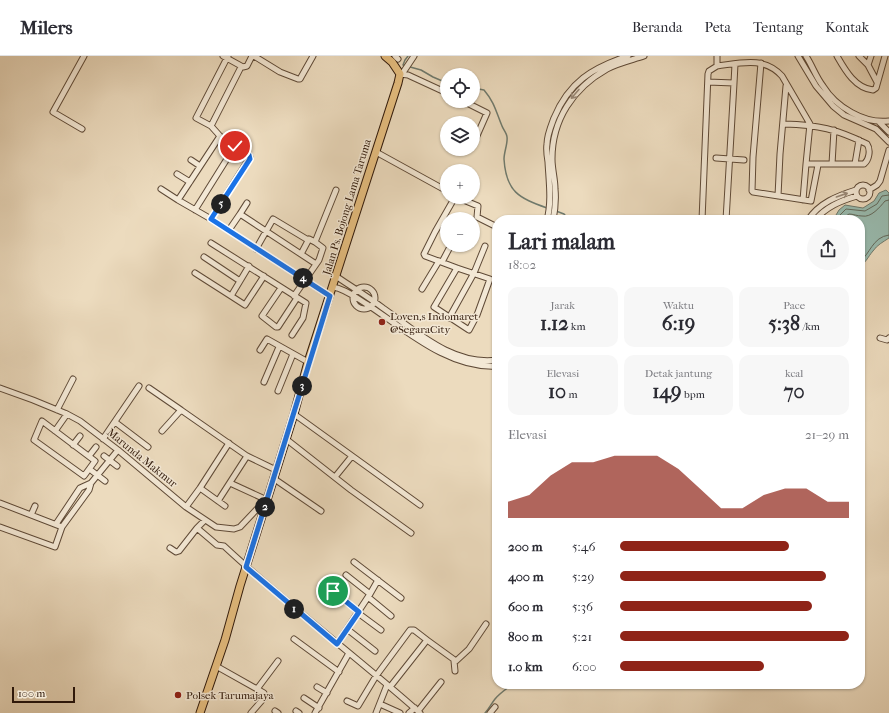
<!DOCTYPE html>
<html lang="id">
<meta charset="utf-8">
<style>
body{margin:0;font-family:"IM FELL French Canon",serif;background:#f7f7f7;color:#2b2b33;height:100vh;display:flex;flex-direction:column;font-size:15px;white-space:nowrap}
*{box-sizing:border-box;margin:0}
p{font-size:13px;color:#7c7c81}
.icon{flex:none;width:22px;height:22px;fill:none;stroke:currentColor;stroke-width:2;stroke-linecap:round;stroke-linejoin:round}
.map{position:relative;flex:1;overflow:hidden}
.sheet{position:absolute;left:492px;top:159px;width:373px;height:474px;display:flex;flex-direction:column;background:#fff;border-radius:16px;box-shadow:0 1px 3px #0004}
.sheet>*{flex:none}
.tools{position:absolute;left:440px;top:12px;display:grid;gap:8px}
.tools a{display:grid;place-items:center;width:40px;height:40px;border-radius:50%;background:#fff;box-shadow:0 1px 3px #0004;font-size:20px}
.scale{position:absolute;left:12px;bottom:10px;width:63px;box-sizing:border-box;padding-left:4px;border:2px solid #30190a;border-top:0;font-size:11px;line-height:14px;white-space:nowrap;color:#30190a;-webkit-text-stroke:3px #f3e8d5;paint-order:stroke}
.pin{position:absolute;display:grid;place-items:center;width:34px;height:34px;color:#fff;margin:-17px;border:2px solid #fff;border-radius:50%;box-shadow:0 1px 4px #0007}
.km{position:absolute;width:20px;height:20px;margin:-10px;border-radius:50%;background:#222;color:#fff;font-size:11px;line-height:20px;text-align:center}
.round{display:grid;place-items:center;flex:none;width:42px;height:42px;border-radius:21px;background:#f7f7f7}
.overview{display:flex;align-items:center;justify-content:space-between;height:68px;padding:0 16px}
h1{font-size:22px;font-weight:700;line-height:30px}
.stats{display:grid;grid-template-columns:repeat(3,1fr);gap:6px;height:68px;padding:4px 16px}
.stats div{display:grid;align-content:center;border-radius:10px;background:#f7f7f7;text-align:center}
.stats b{font-size:20px;font-weight:700}
.stats small{font-size:11px;font-weight:400}
.stats p{font-size:11px}
.chart{height:112px;padding:8px 16px}
.chart p{display:flex;justify-content:space-between}
.chart svg{width:100%;height:72px;margin-top:4px;fill:#8f2418;opacity:.7}
ul{padding:0 16px;list-style:none;font-size:13px}
li{display:grid;grid-template-columns:64px 48px 1fr;align-items:center;height:30px}
li i{height:10px;border-radius:5px;background:#8f2418}
header{display:flex;align-items:center;gap:24px;box-sizing:border-box;height:56px;padding:0 20px;background:#fff;border-bottom:1px solid #e1e1e2}
header strong{font-size:19px}
nav{display:flex;gap:22px;margin-inline-start:auto;font-size:14px}
.map>svg:first-child{display:block}
.water{fill:#99bbaf;stroke:#6f7a6d}
.lines{fill:none;stroke-linecap:round;stroke-linejoin:round}
.shore{stroke:#646a5c;stroke-width:1}
.stream{stroke:#6f7a6d;stroke-width:1.5}
.minor-casing{stroke:#5f4a37;stroke-width:7}
.major-casing{stroke:#30190a;stroke-width:9}
.minor{stroke:#f3e8d5;stroke-width:5}
.major{stroke:#e6be7f;stroke-width:7}
.oneway{stroke:#9b8b7a}
.route-casing{stroke:#fff;stroke-width:8}
.route{stroke:#1a73e8;stroke-width:5}
.poi-dot{fill:#8f2418;stroke:#f3e8d5;stroke-width:1.5}
.labels{text-anchor:middle;dominant-baseline:central;stroke-width:3;stroke-linejoin:round;paint-order:stroke}
.street-label{font-size:11px;fill:#30190a;stroke:#f3e8d5}
.poi-label{font-size:11px;fill:#30190a;stroke:#f3e8d5;text-anchor:start}
</style>
<header>
<strong>Milers</strong>
<nav><a>Beranda</a><a>Peta</a><a>Tentang</a><a>Kontak</a></nav>
</header>
<div class="map">
<svg width="889" height="657" viewBox="0 0 889 657">
<rect width="100%" height="100%" fill="#ecdbbe"/>
<filter id="stains"><feTurbulence type="fractalNoise" baseFrequency=".005" numOctaves="4"/><feColorMatrix values="0 0 0 0 .2 0 0 0 0 .09 0 0 0 0 .02 0 0 0 .5 -.17"/></filter>
<radialGradient id="worn" r=".72"><stop offset=".6" stop-color="#630" stop-opacity="0"/><stop offset="1" stop-color="#630" stop-opacity=".3"/></radialGradient>
<path class="water" d="M 886,134 L 889,137 L 889,182 C 883,186 877,189 873,195 C 867,202 868,204 860,210 L 860,164 L 837,164 L 836,159 L 839,154 L 845,149 L 863,152 L 874,145 L 879,137 Z"/>
<g class="lines">
<path class="shore" d="M 841,164 L 840,159 L 846,153 L 865,155 L 877,148 L 882,140 L 889,139
M 846,164 L 846,160 L 849,158 C 853,158 857,160 862,160 C 871,162 880,151 885,145 L 889,144
M 860,205 C 870,199 872,181 889,179"/>
<path class="stream" d="M 408,0 L 405,4 L 403,9 L 421,14 L 433,21 L 447,27
M 473,32 L 484,34 C 495,47 496,56 502,70 C 503,73 507,78 507,81 C 508,87 504,96 504,103 C 506,136 519,142 547,152
M 556,155 L 564,158 L 569,164
M 485,657 C 489,653 491,648 495,643 C 500,637 506,633 513,628"/>
<g class="minor-casing">
<path id="minor" d="M 223,0 L 243,11 L 247,10 L 252,0
M 254,0 L 280,16 L 298,23 L 300,23 L 313,0
M 395,0 L 398,3
M 798,0 L 816,30 L 833,50 L 844,59 L 876,73 L 889,86
M 806,0 C 812,9 816,21 823,30 C 836,51 864,68 889,65
M 837,0 C 845,14 855,32 873,34 L 876,32 L 885,0
M 859,0 L 868,9 L 877,26
M 761,7 L 753,101 L 752,135 L 753,136 L 811,145 L 818,109
M 868,9 L 871,0
M 717,10 C 741,7 764,0 782,20 L 810,68 L 806,108 L 864,108 C 869,104 871,94 867,88 C 836,73 819,69 784,68
M 400,18 L 408,19 L 447,37
M 402,18 L 414,0
M 708,26 L 734,27 L 735,8
M 463,45 L 487,57 L 476,82
M 879,66 L 889,76
M 211,70 L 241,11
M 82,73 L 53,56 L 84,0
M 376,96 L 447,135
M 716,102 L 744,104
M 191,104 L 200,110
M 832,108 L 834,74
M 855,108 L 859,84
M 177,118 L 190,126
M856 136a7 7 0 1 1 14 0a7 7 0 1 1-14 0Z
M 161,133 L 178,144 L 211,163 L 330,240
M 869,134 L 877,129 L 880,125 L 889,94
M 778,140 L 780,98 L 786,30
M 455,141 L 435,176 L 424,198 L 425,200 L 457,212 L 490,223 L 477,259 L 469,274 L 434,251 L 457,212
M 456,141 L 478,150 L 477,161 L 497,171
M 178,144 L 220,80
M 803,144 L 806,108
M 195,154 L 235,90
M 240,158 L 247,147
M 211,163 L 250,101 L 249,99 L 220,80 L 211,70 L 196,62 L 228,0
M 547,164 C 552,146 549,125 548,106 C 547,100 546,94 547,88 C 547,79 551,70 554,62 C 569,26 592,12 628,0
M 553,164 C 555,154 556,143 555,133 C 555,123 552,113 552,103 C 552,64 573,32 607,13 C 618,7 632,4 644,0
M 702,164 L 708,18 L 709,15 L 717,10 L 717,0
M 726,164 L 734,27
M 808,164 C 819,147 837,140 856,134
M 815,164 C 826,151 840,145 857,140
M 229,174 L 240,158 L 316,208
M 315,186 L 336,134
M 211,187 L 306,247 L 303,262 L 292,279
M 256,193 L 273,163 L 308,184
M 204,201 L 240,225 L 249,210
M 442,206 L 451,189
M 195,217 L 231,240 L 240,225
M 337,221 C 352,231 368,241 383,252 C 416,275 453,310 497,304
M 333,231 C 346,233 358,243 368,249 C 406,274 449,313 497,310
M353 242a11 11 0 1 1 22 0a11 11 0 1 1-22 0Z
M 281,232 L 262,260 L 276,271 L 278,271 L 297,242
M 422,233 L 439,205
M 231,240 L 245,249 L 264,220
M 294,240 L 319,204 L 323,192 L 315,186 L 309,183 L 301,198
M 449,262 L 474,217 L 485,190
M 880,282 L 887,284 L 889,282
M 260,294 L 267,283 L 308,306
M 264,326 L 279,291
M 0,332 L 33,344 L 67,358 L 80,365 L 118,394 L 186,451 L 216,471 L 234,473 L 240,471 L 257,453 L 265,451
M 149,332 L 181,354
M 278,335 L 293,298
M 57,354 L 73,323
M 294,358 L 420,449
M 42,365 L 95,405 L 84,420 L 34,384 Z
M 115,366 L 148,391
M 55,375 L 67,358
M 162,375 L 181,354 L 247,400 L 276,414
M 103,383 L 139,330
M 286,383 L 351,434 L 411,477
M 73,389 L 80,380
M 89,400 L 96,391
M 104,400 L 117,410
M 92,415 L 105,425
M 335,421 L 352,400
M 273,422 L 321,455
M 230,427 L 267,444
M 200,432 L 225,450
M 218,445 L 247,400
M 0,447 L 62,471
M 186,451 L 200,432 L 229,387
M 31,459 L 35,450
M 56,468 L 80,432 L 91,427
M 0,471 L 55,491 L 62,471 L 89,434 L 91,427 L 118,394
M 197,472 L 217,489 L 224,490 C 287,549 356,600 420,657
M 170,492 L 176,496 L 179,495 L 197,472 L 205,464
M 354,506 L 401,542
M 333,535 L 359,556
M 370,538 L 378,524
M 368,541 L 391,560
M 358,557 L 381,574
M 347,573 L 375,595
M 294,583 L 339,616
M 337,588 L 370,538 L 346,519
M 454,605 L 455,615
M 216,610 L 264,637 L 264,642 L 251,657
M 317,631 L 327,637
M 390,631 L 427,584 L 456,605 L 469,593 L 486,568
M 257,633 L 278,605
M 304,642 L 319,652
M 347,645 L 358,650 L 376,620 L 410,574 L 414,574 L 427,584
M 380,648 L 400,657
M 275,655 L 278,657
M 296,655 L 299,657
M 418,655 L 441,626
M 315,657 L 349,597
M 376,657 L 387,629
M 409,657 L 415,652
M 490,657 L 495,651"/>
</g>
<g class="major-casing">
<path id="major" d="M 200,657 L 225,584 L 240,530 L 294,358 L 308,306 L 398,27 L 400,18 L 392,6 L 385,0"/>
</g>
<use href="#minor" class="minor"/>
<use href="#major" class="major"/>
</g>
<defs><path id="oneway-shaft" d="M-6 0H5M1.5-3L5.5 0L1.5 3" fill="none" stroke-width="1.6" stroke-linecap="round" stroke-linejoin="round"/></defs>
<g class="oneway">
<use href="#oneway-shaft" transform="translate(575 38) rotate(131)"/>
<use href="#oneway-shaft" transform="translate(842 139) rotate(-19)"/>
</g>
<g class="lines">
<g class="route-casing">
<path id="route" d="M 235,90 L 249,99 L 250,103 L 211,163 L 330,240 L 246,511 L 337,588 L 359,556 L 333,535"/>
</g>
<use href="#route" class="route"/>
</g>
<g class="poi-dot">
<circle cx="382" cy="266" r="4"/>
<circle cx="178" cy="639" r="4"/>
</g>
<g class="labels">
<g class="street-label">
<text transform="translate(347 151) rotate(-73)">Jalan Ps. Bojong Lama Taruma</text>
<text transform="translate(142 402) rotate(39)">Marunda Makmur</text>
</g>
<g class="poi-label">
<text x="390" y="260">Loven,s Indomaret<tspan x="390" dy="13">@SegaraCity</tspan></text>
<text x="186" y="639">Polsek Tarumajaya</text>
</g>
</g>
<rect width="100%" height="100%" filter="url(#stains)"/>
<rect width="100%" height="100%" fill="url(#worn)"/>
</svg>
<div class="tools">
<a><svg class="icon" aria-label="locate" viewBox="0 0 24 24"><circle cx="12" cy="12" r="6"/><path d="M12 2v4M12 18v4M2 12h4M18 12h4"/></svg></a>
<a><svg class="icon" aria-label="layers" viewBox="0 0 24 24"><path d="M12 4l9 5-9 5-9-5zM3 14l9 5 9-5"/></svg></a>
<a>+</a>
<a>−</a>
</div>
<div class="scale">100 m</div>
<div class="pin" style="left:333px;top:535px;background:#1e9e55"><svg class="icon" aria-label="arrive" viewBox="0 0 24 24"><path d="M6 21V4h12l-3 4 3 4H6"/></svg></div>
<div class="pin" style="left:235px;top:90px;background:#d93025"><svg class="icon" aria-label="check" viewBox="0 0 24 24"><path d="M5 12l5 5 9-10"/></svg></div>
<b class="km" style="left:294px;top:553px">1</b>
<b class="km" style="left:265px;top:451px">2</b>
<b class="km" style="left:302px;top:330px">3</b>
<b class="km" style="left:303px;top:222px">4</b>
<b class="km" style="left:221px;top:148px">5</b>
<section class="sheet">
<div class="overview"><div><h1>Lari malam</h1><p>18:02</p></div><a class="round"><svg class="icon" aria-label="share" viewBox="0 0 24 24"><path d="M12 15V3M7 8l5-5 5 5M5 13v7h14v-7"/></svg></a></div>
<div class="stats">
<div><p>Jarak</p><b>1.12<small> km</small></b></div>
<div><p>Waktu</p><b>6:19</b></div>
<div><p>Pace</p><b>5:38<small> /km</small></b></div>
</div>
<div class="stats">
<div><p>Elevasi</p><b>10<small> m</small></b></div>
<div><p>Detak jantung</p><b>149<small> bpm</small></b></div>
<div><p>kcal</p><b>70</b></div>
</div>
<div class="chart"><p><span>Elevasi</span>21–29 m</p>
<svg viewBox="0 0 160 44" preserveAspectRatio="none"><path d="M0 44V34L10 30L20 18L30 10L40 10L50 6L60 6L70 6L80 14L90 26L100 38L110 38L120 30L130 26L140 26L150 34L160 34V44z"/></svg>
</div>
<ul>
<li><b>200 m</b>5:46<i style="width:74%"></i></li>
<li><b>400 m</b>5:29<i style="width:90%"></i></li>
<li><b>600 m</b>5:36<i style="width:84%"></i></li>
<li><b>800 m</b>5:21<i style="width:100%"></i></li>
<li><b>1.0 km</b>6:00<i style="width:63%"></i></li>
</ul>
</section>
</div>
